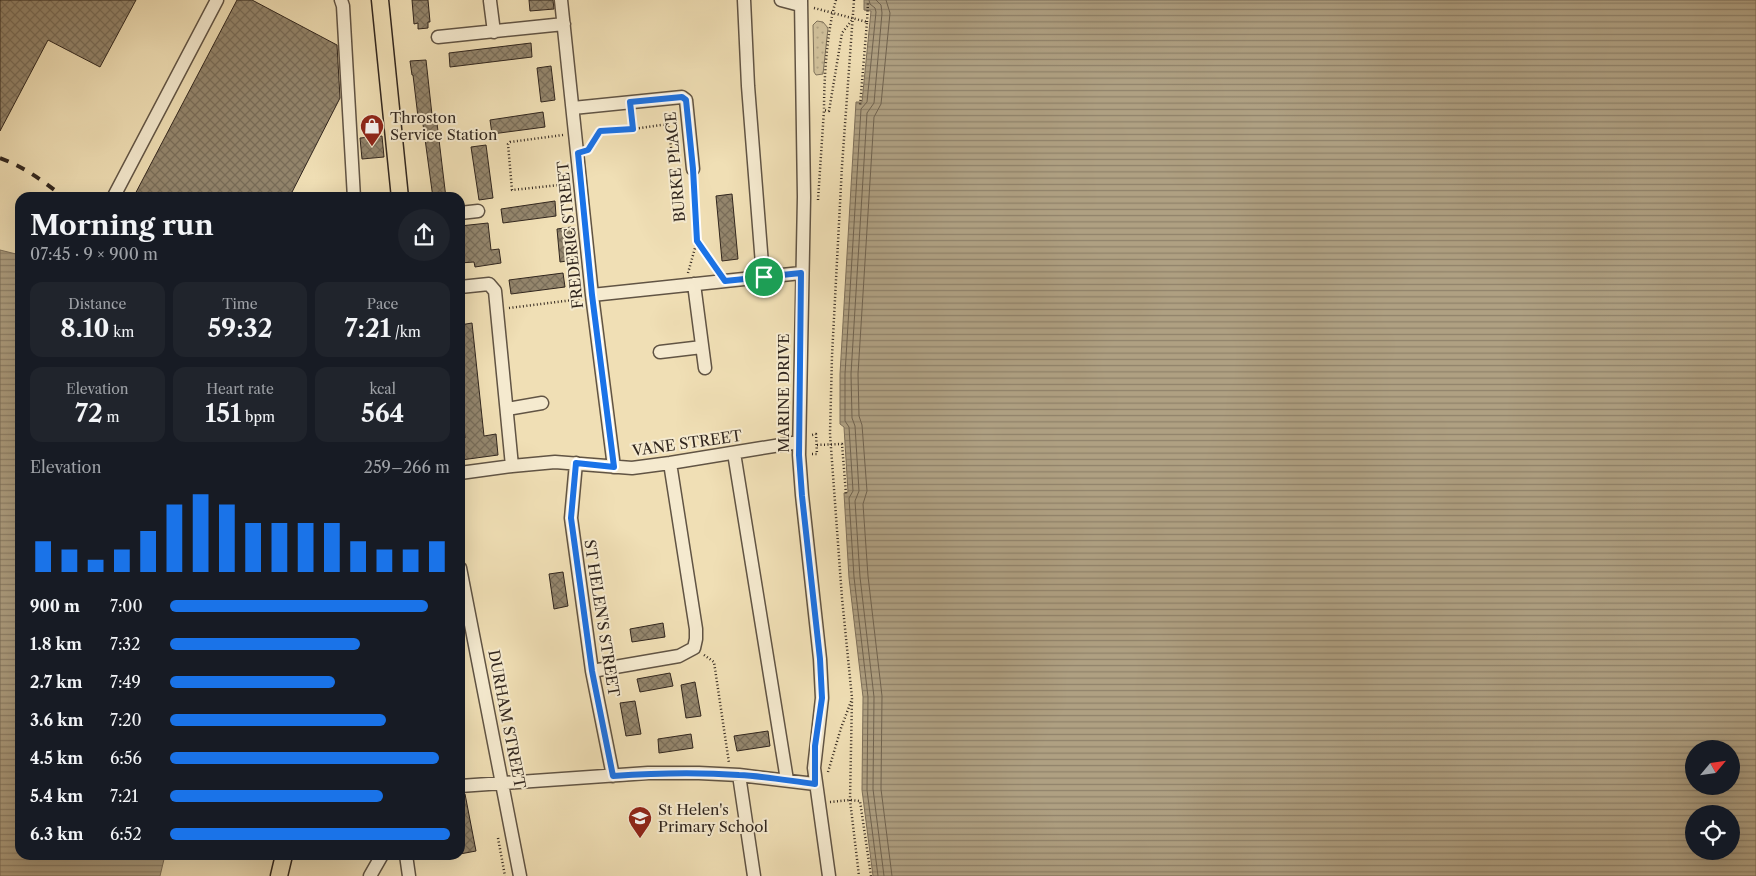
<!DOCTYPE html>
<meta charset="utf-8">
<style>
body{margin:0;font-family:"Libre Caslon Text",serif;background:#20242c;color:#f1f3f6;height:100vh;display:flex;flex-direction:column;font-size:19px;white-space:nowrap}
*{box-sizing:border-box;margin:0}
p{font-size:16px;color:#9ea1a6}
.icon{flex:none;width:28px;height:28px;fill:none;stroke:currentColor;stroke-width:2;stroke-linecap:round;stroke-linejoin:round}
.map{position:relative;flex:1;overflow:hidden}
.sheet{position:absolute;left:15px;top:192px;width:450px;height:668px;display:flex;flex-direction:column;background:#171b24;border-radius:15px;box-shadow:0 5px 20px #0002}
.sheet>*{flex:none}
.needle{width:32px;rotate:61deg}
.buttons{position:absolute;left:1685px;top:740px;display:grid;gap:10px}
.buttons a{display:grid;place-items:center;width:55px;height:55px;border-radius:50%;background:#171b24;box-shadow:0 5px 20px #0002;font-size:25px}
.pin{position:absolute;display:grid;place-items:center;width:42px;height:42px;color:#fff;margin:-21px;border:2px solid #fff;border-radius:50%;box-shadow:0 1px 5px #0007}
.round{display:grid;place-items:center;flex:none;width:52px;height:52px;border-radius:26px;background:#20242c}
.headline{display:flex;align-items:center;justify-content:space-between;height:85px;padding:0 15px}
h1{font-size:28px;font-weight:700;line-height:38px}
.figures{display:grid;grid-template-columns:repeat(3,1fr);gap:8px;height:85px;padding:5px 15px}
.figures div{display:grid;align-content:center;border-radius:12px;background:#20242c;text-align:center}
.figures b{font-size:25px;font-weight:700}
.figures small{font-size:14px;font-weight:400}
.figures p{font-size:14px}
.chart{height:140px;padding:10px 15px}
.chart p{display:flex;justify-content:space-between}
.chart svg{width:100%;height:90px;margin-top:5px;stroke:#1a73e8;stroke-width:6}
ul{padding:0 15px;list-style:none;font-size:16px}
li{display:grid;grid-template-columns:80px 60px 1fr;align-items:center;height:38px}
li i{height:12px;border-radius:6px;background:#1a73e8}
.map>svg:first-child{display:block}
.green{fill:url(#green-dots);stroke:#80735c}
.water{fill:url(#water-rules);stroke:#7d6f5a;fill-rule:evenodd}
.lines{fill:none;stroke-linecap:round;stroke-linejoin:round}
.shore{stroke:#706350;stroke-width:1}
.building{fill:url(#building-cross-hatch);stroke:#31261e}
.minor-casing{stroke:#615444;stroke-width:15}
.major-casing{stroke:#31261e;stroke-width:19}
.path{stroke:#31261e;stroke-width:2.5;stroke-dasharray:1 2.5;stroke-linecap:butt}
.minor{stroke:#f5eacf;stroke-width:12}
.major{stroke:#f0dfb5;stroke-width:16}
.rail{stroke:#31261e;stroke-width:4;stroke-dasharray:9 9;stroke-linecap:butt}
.route-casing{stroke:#fff;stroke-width:10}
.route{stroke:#1a73e8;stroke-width:6}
.labels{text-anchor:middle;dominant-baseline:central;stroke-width:4;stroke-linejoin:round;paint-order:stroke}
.poi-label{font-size:15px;fill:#31261e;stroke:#f5eacf;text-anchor:start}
.street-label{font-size:15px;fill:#31261e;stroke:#f5eacf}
</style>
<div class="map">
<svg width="1756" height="876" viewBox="0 0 1756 876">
<defs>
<pattern id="green-dots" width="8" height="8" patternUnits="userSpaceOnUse" patternTransform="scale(1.25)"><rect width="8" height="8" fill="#d0c09b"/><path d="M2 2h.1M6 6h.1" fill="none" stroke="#b3a585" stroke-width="1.8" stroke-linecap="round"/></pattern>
<pattern id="water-rules" width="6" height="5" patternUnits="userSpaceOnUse" patternTransform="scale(1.25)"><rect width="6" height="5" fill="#afa082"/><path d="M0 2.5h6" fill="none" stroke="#8f826a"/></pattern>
<pattern id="building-cross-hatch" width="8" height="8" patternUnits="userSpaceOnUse" patternTransform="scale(1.25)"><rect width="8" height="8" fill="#94866d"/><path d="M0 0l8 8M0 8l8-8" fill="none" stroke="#796d59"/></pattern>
</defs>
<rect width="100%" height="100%" fill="#f0dfb5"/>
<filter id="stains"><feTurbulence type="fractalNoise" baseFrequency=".004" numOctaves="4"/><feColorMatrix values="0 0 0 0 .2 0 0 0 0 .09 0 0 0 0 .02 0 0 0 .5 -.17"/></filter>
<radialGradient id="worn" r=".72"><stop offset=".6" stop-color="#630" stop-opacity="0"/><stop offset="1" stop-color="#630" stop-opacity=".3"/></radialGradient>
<path class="green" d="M 817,21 L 823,22 L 828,28 L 823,74 L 816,75 L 814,72 L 813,25 Z"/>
<path class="water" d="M 864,0 L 1756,0 L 1756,876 L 873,876 L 862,790 L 863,697 L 849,578 L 844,493 L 848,492 L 844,427 L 840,424 L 840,374 L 856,102 L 862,102 L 871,11 L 864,10 ZM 1694,749 L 1731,749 L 1731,786 L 1694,786 ZM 1694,814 L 1731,814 L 1731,851 L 1694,851 Z
M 0,250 L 20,255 L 20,855 L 165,855 L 160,876 L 0,876 Z"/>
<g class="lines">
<path class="shore" d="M 869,0 L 870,4 L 875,8 L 876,12 L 867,102 L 861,109 L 845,374 L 845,421 L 849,427 L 853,491 L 849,498 L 854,577 L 868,697 L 867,790 L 878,876
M 876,0 L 881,5 L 882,13 L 874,103 L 867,113 L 851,374 L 852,418 L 855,426 L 859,491 L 855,501 L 860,577 L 874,697 L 873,789 L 884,876
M 886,0 L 890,13 L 881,104 L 874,117 L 858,374 L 859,416 L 862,425 L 867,491 L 863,504 L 868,576 L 882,696 L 881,789 L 892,876"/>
</g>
<path class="building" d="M 0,0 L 136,0 L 100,67 L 48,40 L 0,131 Z
M 237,0 L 252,0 L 337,45 L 340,98 L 289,198 L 133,198 Z
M 412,0 L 428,0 L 430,22 L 428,22 L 428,28 L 418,29 L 418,23 L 414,24 Z
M 529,0 L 553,0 L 554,9 L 530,11 Z
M 531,43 L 532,57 L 450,67 L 449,53 Z
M 426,60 L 433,124 L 437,123 L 446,198 L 433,198 L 422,117 L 418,117 L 413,75 L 412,75 L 410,61 Z
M 551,66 L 555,100 L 541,102 L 537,68 Z
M 543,112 L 545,127 L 492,134 L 490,120 Z
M 382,136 L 384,157 L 362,159 L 360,138 Z
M 486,145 L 493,198 L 479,200 L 471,147 Z
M 732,194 L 738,259 L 722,261 L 716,196 Z
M 555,201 L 556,216 L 503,223 L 501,209 Z
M 488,223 L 491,250 L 499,249 L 501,263 L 475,267 L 474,262 L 460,263 L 460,226 Z
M 571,227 L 574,260 L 560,262 L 557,229 Z
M 563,273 L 565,287 L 511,294 L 509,280 Z
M 472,323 L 484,436 L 496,434 L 498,455 L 461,460 L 460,438 L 465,438 L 460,383 L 460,325 Z
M 563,572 L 568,606 L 554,609 L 549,574 Z
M 663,623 L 665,637 L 632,642 L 630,629 Z
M 670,673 L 673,686 L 640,692 L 637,679 Z
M 695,682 L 701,716 L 686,718 L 681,685 Z
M 635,701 L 641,734 L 626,736 L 620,703 Z
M 768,731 L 770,746 L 737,751 L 734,736 Z
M 691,734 L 693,748 L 659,753 L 658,739 Z
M 465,794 L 476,851 L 460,854 L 460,795 Z"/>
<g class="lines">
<g class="minor-casing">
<path id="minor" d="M 341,0 L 343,6 L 354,198
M 561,0 L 592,295 L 614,467
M 744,0 L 748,86 L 763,277
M 781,0 L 800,5
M 801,0 L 804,197 L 799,455 L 802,495 L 820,659 L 822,698 L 814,768 L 829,876
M 490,1 L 494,32
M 438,37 L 564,24
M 573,108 L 682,97 L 686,100 L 693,169
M 113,198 L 217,0
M 460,213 L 478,211
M 694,284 L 705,368
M 460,287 L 489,284 L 495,291 L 512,466
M 592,295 L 801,273
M 660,352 L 702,347
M 507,409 L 542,403
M 734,453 L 787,780
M 576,463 L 571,518 L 592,671 L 613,776
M 460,473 L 512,466 L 555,462 L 632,468 L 670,463 L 799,442
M 460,568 L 520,876
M 592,671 L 679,656 L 694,648 L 696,639 L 696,629 L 670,463
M 739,775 L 754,876
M 460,786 L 648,773 L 699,773 L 739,775 L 815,784
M 406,855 L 409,876
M 370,876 L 382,855"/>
</g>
<g class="major-casing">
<path id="major" d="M 380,0 L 400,198
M 279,876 L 284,855"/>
</g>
<path class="path" d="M 836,0 C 827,30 824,78 824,110 L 829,111 L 842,33 L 852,20
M 854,0 L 842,166 L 832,356 L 830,434 L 842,598 L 852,698 L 850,800 L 859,876
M 814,8 L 867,22 L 860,106
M 867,22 L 868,2
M 632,114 L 633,129 L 668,124 L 672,155 L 678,154
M 563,135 L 510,142 L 508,144 L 512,190 L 569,184
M 589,149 L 600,131 L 633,129
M 818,200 L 824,110
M 697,241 L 718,270
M 688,273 L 697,241 L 694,180
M 509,308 L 581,299
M 817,445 L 842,444 L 846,494
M 812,454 L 817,454 L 816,434 L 812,435
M 704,655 L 714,662 L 729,763
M 828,772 L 841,728 L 852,699
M 830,802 L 850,800 L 860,801 L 871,876
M 498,838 L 505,876"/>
<use href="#minor" class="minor"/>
<use href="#major" class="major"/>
<path class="rail" d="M 0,158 C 26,168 43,181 65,198"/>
</g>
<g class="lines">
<g class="route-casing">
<path id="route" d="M 682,97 L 686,100 L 693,169 L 697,241 L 725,281 L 801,273 L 799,455 L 802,496 L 820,659 L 822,698 L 815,746 L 815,784 C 790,781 764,776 739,775 C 697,772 655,773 613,776 L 592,671 L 571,518 L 576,463 L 614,467 L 592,295 L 578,153 L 588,150 L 600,131 L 633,129 L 630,102 Z"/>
</g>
<use href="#route" class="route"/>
</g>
<defs>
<g id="shop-pin" transform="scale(1.25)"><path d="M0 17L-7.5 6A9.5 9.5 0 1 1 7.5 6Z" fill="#8f2418" stroke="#f5eacf"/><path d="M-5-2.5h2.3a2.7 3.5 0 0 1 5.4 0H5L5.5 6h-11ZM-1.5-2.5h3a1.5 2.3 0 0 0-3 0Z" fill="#fff"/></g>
<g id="school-pin" transform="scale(1.25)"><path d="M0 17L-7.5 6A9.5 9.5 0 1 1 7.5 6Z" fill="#8f2418" stroke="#f5eacf"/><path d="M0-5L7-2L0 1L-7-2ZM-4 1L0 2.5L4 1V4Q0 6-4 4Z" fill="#fff"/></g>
</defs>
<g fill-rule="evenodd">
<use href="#shop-pin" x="372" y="126"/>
<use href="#school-pin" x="640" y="818"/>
</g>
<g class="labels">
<g class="poi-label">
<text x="390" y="117">Throston<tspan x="390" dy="17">Service Station</tspan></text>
<text x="658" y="809">St Helen's<tspan x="658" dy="17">Primary School</tspan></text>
</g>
<g class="street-label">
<text transform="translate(675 167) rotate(-95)">BURKE PLACE</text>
<text transform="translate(570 235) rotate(-96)">FREDERIC STREET</text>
<text transform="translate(783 393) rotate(-90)">MARINE DRIVE</text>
<text transform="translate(687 443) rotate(-8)">VANE STREET</text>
<text transform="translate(602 618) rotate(81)">ST HELEN'S STREET</text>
<text transform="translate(507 719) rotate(79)">DURHAM STREET</text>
</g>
</g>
<rect width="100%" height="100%" filter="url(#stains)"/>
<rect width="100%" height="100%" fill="url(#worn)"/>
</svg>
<div class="buttons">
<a><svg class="needle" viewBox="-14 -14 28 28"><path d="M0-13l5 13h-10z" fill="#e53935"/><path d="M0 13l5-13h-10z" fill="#9ea1a6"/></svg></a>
<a><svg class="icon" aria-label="locate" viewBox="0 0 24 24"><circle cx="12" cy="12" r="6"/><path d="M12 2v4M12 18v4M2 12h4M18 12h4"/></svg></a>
</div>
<div class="pin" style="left:764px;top:277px;background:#1e9e55"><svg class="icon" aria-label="arrive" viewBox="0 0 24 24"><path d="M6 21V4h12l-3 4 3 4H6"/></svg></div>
<section class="sheet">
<div class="headline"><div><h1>Morning run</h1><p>07:45 · 9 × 900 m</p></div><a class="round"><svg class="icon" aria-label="share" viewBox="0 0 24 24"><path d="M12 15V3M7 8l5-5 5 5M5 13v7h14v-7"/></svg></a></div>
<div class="figures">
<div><p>Distance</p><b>8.10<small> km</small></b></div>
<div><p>Time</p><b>59:32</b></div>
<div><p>Pace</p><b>7:21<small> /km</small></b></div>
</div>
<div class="figures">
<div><p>Elevation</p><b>72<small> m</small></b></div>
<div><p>Heart rate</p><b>151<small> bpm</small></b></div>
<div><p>kcal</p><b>564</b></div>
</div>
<div class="chart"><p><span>Elevation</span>259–266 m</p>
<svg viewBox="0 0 160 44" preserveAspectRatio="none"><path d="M5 44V29M15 44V33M25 44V38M35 44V33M45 44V24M55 44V11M65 44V6M75 44V11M85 44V20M95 44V20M105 44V20M115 44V20M125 44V29M135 44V33M145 44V33M155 44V29"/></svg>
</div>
<ul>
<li><b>900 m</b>7:00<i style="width:92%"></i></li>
<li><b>1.8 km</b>7:32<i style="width:68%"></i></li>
<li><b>2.7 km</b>7:49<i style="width:59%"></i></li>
<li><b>3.6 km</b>7:20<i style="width:77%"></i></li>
<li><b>4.5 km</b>6:56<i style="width:96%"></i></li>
<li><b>5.4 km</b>7:21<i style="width:76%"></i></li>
<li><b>6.3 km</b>6:52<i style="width:100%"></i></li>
</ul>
</section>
</div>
